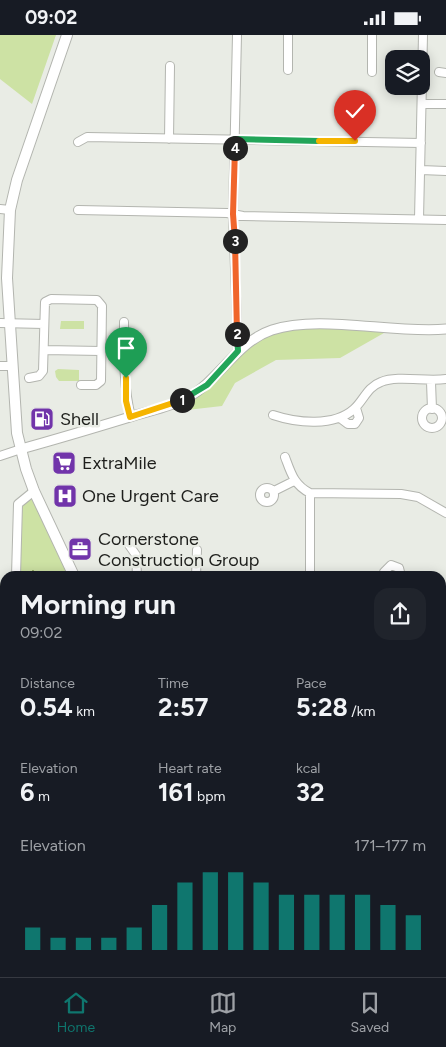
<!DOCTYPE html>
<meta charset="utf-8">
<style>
body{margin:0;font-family:Figtree,sans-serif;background:#20242c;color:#f1f3f6;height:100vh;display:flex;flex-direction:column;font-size:19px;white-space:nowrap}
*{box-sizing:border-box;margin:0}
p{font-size:16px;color:#9ea1a6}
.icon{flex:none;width:28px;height:28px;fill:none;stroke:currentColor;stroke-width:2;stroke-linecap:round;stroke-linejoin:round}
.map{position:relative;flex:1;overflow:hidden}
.side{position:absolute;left:0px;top:536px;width:446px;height:406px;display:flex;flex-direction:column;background:#171b24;border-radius:15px 15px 0 0;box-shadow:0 2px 12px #0003}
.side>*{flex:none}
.tools{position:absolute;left:385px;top:15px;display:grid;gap:10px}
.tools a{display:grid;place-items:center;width:45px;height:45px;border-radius:10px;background:#171b24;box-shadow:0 2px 12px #0003;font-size:25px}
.pin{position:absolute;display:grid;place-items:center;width:42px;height:42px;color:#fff;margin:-51px -21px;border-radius:50% 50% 50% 0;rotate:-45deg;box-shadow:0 0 5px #0007}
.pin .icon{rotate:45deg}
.km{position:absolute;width:25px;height:25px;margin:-12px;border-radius:50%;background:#222;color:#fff;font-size:14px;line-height:25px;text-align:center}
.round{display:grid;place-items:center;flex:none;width:52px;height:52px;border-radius:15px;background:#20242c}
.headline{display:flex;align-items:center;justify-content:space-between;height:85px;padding:0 20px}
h1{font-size:28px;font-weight:700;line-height:38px}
.stats{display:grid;grid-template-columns:repeat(3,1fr);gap:8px;height:85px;padding:5px 20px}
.stats div{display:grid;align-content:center}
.stats b{font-size:25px;font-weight:700}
.stats small{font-size:14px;font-weight:400}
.stats p{font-size:14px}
.chart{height:140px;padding:10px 20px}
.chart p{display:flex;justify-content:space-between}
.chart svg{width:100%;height:90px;margin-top:5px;stroke:#0f766e;stroke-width:6}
.status{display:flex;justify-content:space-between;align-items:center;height:35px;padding:0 25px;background:#171b24;direction:ltr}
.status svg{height:14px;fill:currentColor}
.menu{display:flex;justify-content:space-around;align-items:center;height:70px;border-top:1px solid #363941;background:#171b24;font-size:14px;color:#9ea1a6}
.menu a{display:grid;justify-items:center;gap:2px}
.menu .active{color:#0f766e}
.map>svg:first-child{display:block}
.green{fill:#cde2a4}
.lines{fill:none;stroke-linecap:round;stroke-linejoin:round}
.stream{stroke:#839a51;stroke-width:2}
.minor-casing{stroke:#b3b5af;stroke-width:10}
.tertiary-casing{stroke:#b3b5af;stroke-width:11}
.secondary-casing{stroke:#b3b5af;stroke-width:12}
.minor{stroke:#fff;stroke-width:8}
.tertiary{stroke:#fff;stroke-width:9}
.secondary{stroke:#fff;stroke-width:10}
.split-1-casing{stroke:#fff;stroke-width:10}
.split-2-casing{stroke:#fff;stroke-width:10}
.split-3-casing{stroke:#fff;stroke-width:10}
.split-4-casing{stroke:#fff;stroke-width:10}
.split-5-casing{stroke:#fff;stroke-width:10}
.split-6-casing{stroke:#fff;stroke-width:10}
.split-1{stroke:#f5b400;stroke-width:6}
.split-2{stroke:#22a559;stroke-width:6}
.split-3{stroke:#f0652b;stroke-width:6}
.split-4{stroke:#f0652b;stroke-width:6}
.split-5{stroke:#22a559;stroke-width:6}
.split-6{stroke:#f5b400;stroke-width:6}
.labels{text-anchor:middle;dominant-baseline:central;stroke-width:5;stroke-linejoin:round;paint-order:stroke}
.poi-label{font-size:18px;fill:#1e1f1c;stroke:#e9ece5;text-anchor:start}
</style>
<div class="status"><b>09:02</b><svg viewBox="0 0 49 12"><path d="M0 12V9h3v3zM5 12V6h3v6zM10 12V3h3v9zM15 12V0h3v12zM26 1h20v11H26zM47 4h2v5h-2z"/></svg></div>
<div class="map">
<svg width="446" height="942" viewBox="0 0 446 942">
<rect width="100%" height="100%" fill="#e9ece5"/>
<path class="green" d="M 0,0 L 56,0 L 32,69 L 0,44 Z
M 61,286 L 84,286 L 84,294 L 60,294 Z
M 283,291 L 391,294 L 340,323 L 276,325 L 235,348 L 222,371 L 187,375 L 179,369 L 238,316 Z
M 58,334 L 79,335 L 79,346 L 59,346 L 56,342 L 55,336 Z
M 34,456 L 74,541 L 16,541 L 18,469 Z
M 0,549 L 5,549 L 5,912 L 0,912 Z"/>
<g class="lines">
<path class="stream" d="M 33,536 L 33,541
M 0,758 L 5,751"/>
<g class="minor-casing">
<path id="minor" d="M 237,0 L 233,179 L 238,316
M 288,0 L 288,35
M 372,37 L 372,0
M 439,37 L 446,38
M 422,69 L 446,69
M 169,104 L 170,31
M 78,107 L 87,102 L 421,108
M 421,135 L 446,136
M 0,174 L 10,175
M 78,175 L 227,178 L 243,181 L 446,185
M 419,184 L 423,0
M 124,287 C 124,318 123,351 131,382
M 0,288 L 44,289
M 44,315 L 101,316
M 0,331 L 12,331
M 29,343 L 39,341 L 43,336 L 45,267 L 51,264 L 97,265 L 102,271 L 101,346 L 96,350 L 81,350
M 431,347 L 432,374
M422 383a10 10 0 1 1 20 0a10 10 0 1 1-20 0Z
M 273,380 C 297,388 334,392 354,374 C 364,365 367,352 381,347 C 398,340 426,347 446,344
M 340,383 L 348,389 L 355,389 L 359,383 L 356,373
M 0,421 L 21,414
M 285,422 C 291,438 294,450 310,458 L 310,541
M260 460a7 7 0 1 1 14 0a7 7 0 1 1-14 0Z
M 274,456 L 294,446
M 310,458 L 401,459 L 418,462 L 446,478
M 129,510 L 136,520 L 137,541
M 16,541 L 18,469 L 34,456
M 196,541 L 197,515
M 384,541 L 384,537 L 391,530 L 399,533 L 401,541
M 441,557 L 446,557
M 441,628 L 446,628
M 441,655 L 446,655
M 0,694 L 5,676
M 441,834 L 446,834
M 441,895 L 446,897
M 222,942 L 223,938"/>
</g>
<g class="tertiary-casing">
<path id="tertiary" d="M 21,414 C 57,404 94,393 130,382 C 149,376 170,372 187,363 C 220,345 236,307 272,295 C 319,279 393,299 446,294"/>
</g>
<g class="secondary-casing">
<path id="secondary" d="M 67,0 L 17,145 L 10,175 L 7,243 L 17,398 L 26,434 L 34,456 L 74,541
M 84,938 L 84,942"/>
</g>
<use href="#minor" class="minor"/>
<use href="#tertiary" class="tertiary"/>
<use href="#secondary" class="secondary"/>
</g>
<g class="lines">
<g class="split-1-casing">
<path id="split-1" d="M 126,343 L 126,366 L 130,382 L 182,365"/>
</g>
<g class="split-2-casing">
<path id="split-2" d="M 182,365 L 207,350 L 238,316 L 237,299"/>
</g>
<g class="split-3-casing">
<path id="split-3" d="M 235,206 L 237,299"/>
</g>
<g class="split-4-casing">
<path id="split-4" d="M 235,113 L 233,179 L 235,206"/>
</g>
<g class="split-5-casing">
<path id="split-5" d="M 235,113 L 235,104 L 319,106"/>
</g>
<g class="split-6-casing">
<path id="split-6" d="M 319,106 L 355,106"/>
</g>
<use href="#split-1" class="split-1"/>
<use href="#split-2" class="split-2"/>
<use href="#split-3" class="split-3"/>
<use href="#split-4" class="split-4"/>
<use href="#split-5" class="split-5"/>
<use href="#split-6" class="split-6"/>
</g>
<defs>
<g id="fuel-square" transform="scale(1.25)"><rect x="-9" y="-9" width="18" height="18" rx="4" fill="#7134aa" stroke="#e9ece5"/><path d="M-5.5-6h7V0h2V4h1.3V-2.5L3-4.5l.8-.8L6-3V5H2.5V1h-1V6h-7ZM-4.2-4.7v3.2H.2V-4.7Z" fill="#fff"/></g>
<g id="supermarket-square" transform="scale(1.25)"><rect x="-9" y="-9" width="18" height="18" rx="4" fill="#7134aa" stroke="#e9ece5"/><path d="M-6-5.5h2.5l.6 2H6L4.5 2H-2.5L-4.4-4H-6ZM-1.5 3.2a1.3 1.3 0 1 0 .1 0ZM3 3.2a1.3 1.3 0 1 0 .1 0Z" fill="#fff"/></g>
<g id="hospital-square" transform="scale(1.25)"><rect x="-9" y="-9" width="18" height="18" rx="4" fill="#7134aa" stroke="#e9ece5"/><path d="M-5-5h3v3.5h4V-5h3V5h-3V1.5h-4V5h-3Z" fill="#fff"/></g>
<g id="office-square" transform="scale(1.25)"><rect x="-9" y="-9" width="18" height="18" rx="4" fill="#7134aa" stroke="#e9ece5"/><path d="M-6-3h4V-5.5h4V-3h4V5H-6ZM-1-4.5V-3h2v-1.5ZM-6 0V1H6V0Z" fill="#fff"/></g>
</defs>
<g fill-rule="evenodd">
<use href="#fuel-square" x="42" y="384"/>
<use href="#supermarket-square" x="64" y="428"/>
<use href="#hospital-square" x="65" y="461"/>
<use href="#office-square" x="80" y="514"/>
</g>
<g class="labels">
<g class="poi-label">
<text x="60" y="384">Shell</text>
<text x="82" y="428">ExtraMile</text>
<text x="82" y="461">One Urgent Care</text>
<text x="98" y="504">Cornerstone<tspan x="98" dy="21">Construction Group</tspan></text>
</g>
</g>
</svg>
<div class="tools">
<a><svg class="icon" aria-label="layers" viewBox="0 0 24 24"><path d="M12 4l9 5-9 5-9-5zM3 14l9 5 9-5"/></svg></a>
</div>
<div class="pin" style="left:126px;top:343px;background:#1e9e55"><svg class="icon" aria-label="arrive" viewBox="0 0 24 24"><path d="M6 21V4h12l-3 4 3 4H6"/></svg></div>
<div class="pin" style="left:355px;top:106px;background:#d93025"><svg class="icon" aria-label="check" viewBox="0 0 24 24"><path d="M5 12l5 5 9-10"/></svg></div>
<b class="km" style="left:182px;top:365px">1</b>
<b class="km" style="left:237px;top:299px">2</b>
<b class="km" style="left:235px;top:206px">3</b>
<b class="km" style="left:235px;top:113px">4</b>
<section class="side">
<div class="headline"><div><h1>Morning run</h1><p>09:02</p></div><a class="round"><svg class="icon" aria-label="share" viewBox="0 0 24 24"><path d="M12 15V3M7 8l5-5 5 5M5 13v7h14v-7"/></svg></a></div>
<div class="stats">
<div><p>Distance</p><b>0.54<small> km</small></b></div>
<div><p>Time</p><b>2:57</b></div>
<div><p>Pace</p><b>5:28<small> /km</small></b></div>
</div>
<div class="stats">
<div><p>Elevation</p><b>6<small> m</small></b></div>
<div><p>Heart rate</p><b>161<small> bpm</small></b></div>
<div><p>kcal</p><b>32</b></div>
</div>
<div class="chart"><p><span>Elevation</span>171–177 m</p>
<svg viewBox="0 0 160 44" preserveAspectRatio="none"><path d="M5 44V33M15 44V38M25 44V38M35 44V38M45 44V33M55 44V22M65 44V11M75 44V6M85 44V6M95 44V11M105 44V17M115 44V17M125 44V17M135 44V17M145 44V22M155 44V27"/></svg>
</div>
</section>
</div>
<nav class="menu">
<a class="active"><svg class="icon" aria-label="home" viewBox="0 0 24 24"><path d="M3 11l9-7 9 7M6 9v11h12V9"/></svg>Home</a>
<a><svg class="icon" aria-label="map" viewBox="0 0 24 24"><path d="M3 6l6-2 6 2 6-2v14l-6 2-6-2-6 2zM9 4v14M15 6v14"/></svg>Map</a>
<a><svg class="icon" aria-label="saved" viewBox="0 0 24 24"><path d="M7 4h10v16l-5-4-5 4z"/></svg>Saved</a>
</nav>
